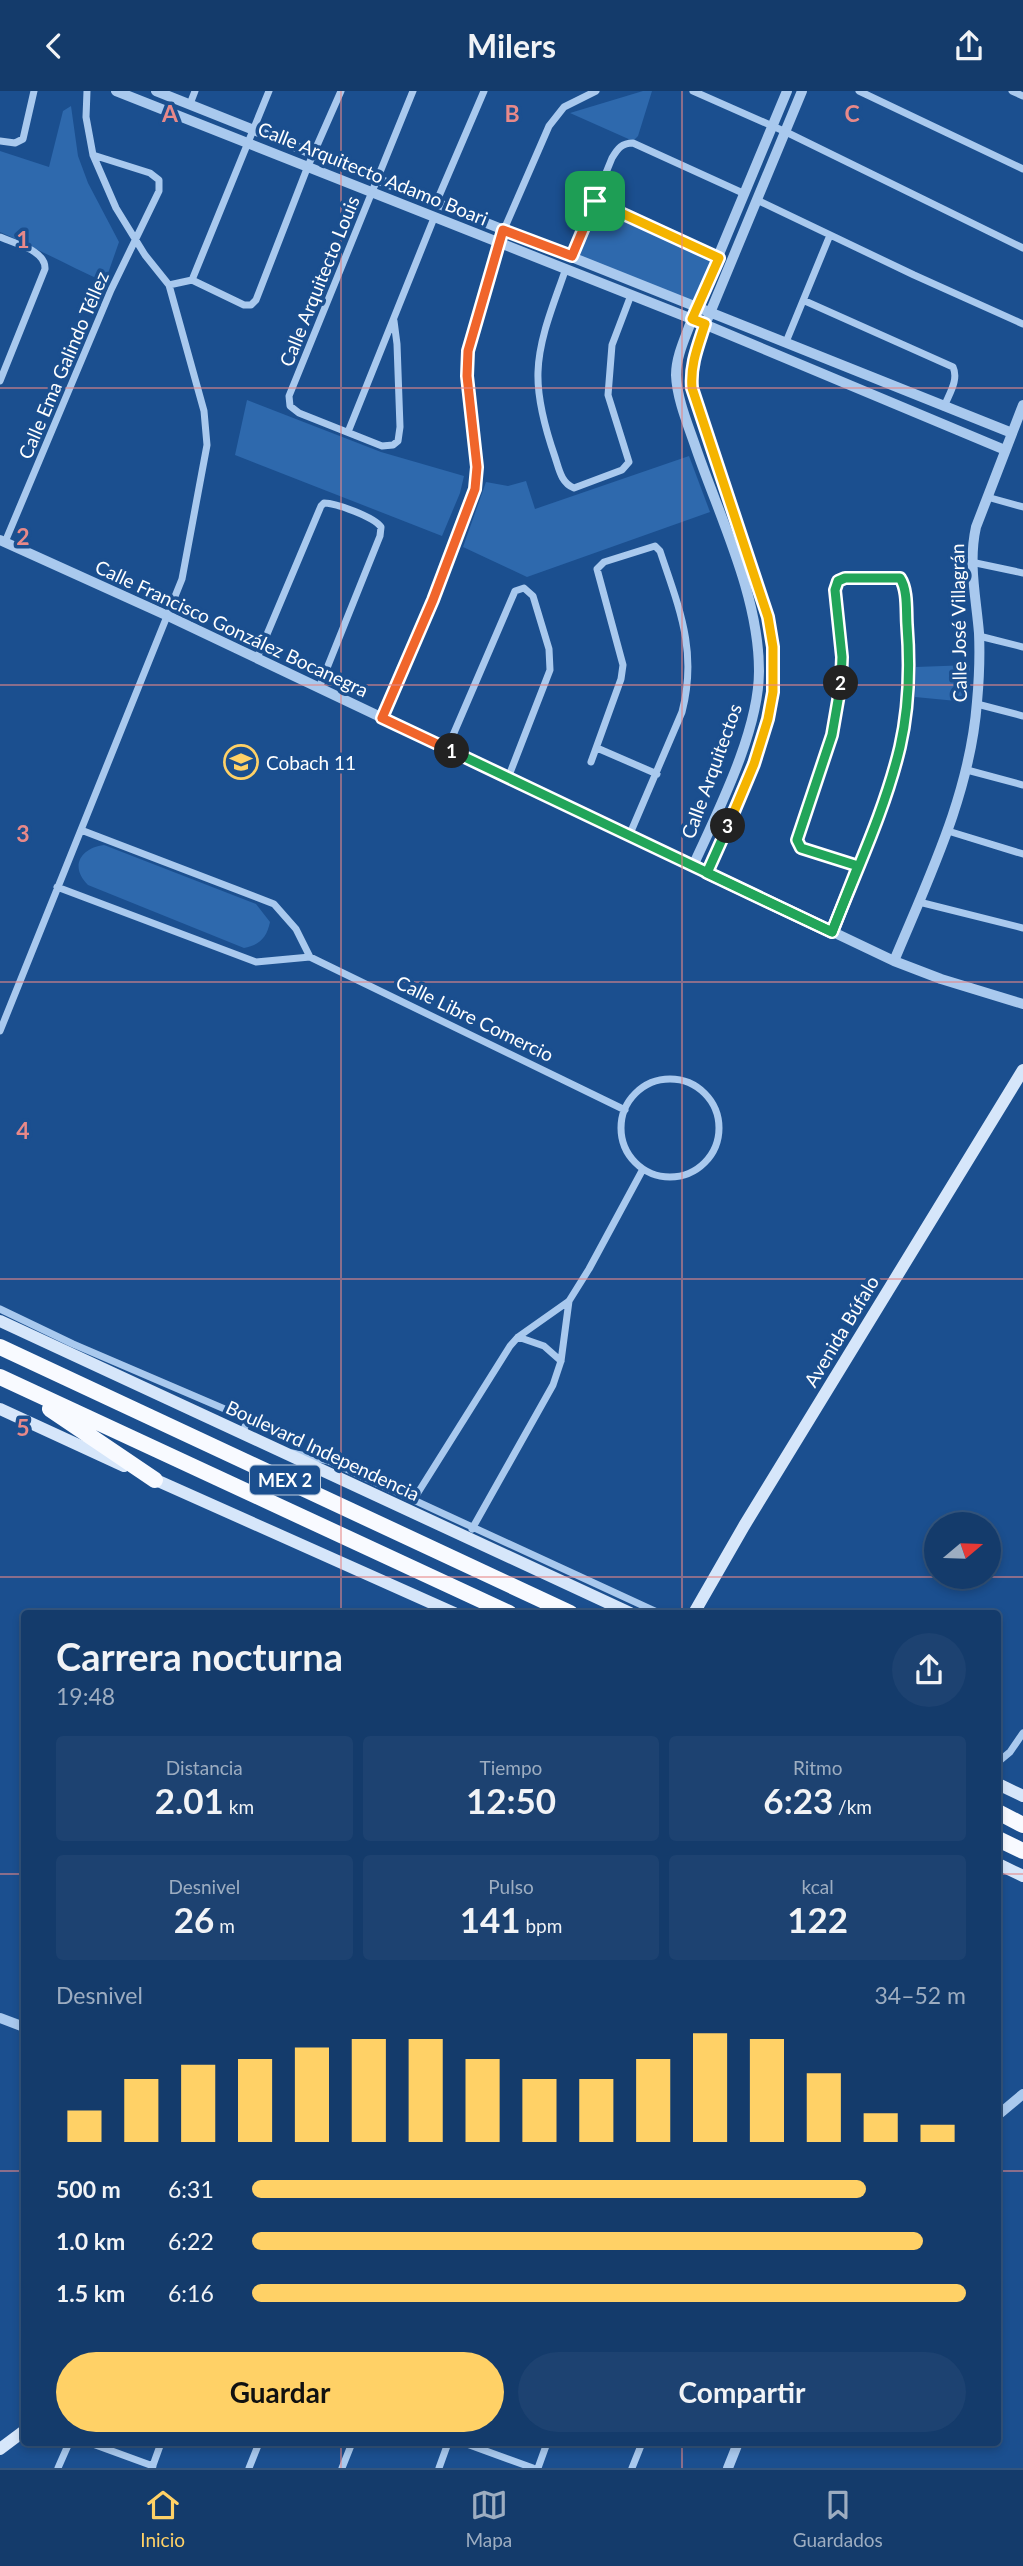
<!DOCTYPE html>
<html lang="es">
<meta charset="utf-8">
<style>
body{margin:0;font-family:Lato,sans-serif;background:#1d4271;color:#f1f3f6;height:100vh;display:flex;flex-direction:column;font-size:26px;white-space:nowrap}
*{box-sizing:border-box;margin:0}
p{font-size:23px;color:#9dadc1}
.icon{flex:none;width:38px;height:38px;fill:none;stroke:currentColor;stroke-width:2;stroke-linecap:round;stroke-linejoin:round}
.map{position:relative;flex:1;overflow:hidden}
.sheet{position:absolute;left:21px;top:1519px;width:980px;height:836px;display:flex;flex-direction:column;background:#143b6b;border-radius:7px;box-shadow:0 4px 10px #0003,0 0 0 2px #33557e}
.sheet>*{flex:none}
.needle{width:46px;rotate:71deg}
.controls{position:absolute;left:924px;top:1421px;display:grid;gap:14px}
.controls a{display:grid;place-items:center;width:77px;height:77px;border-radius:50%;background:#143b6b;box-shadow:0 4px 10px #0003,0 0 0 2px #33557e;font-size:35px}
.pin{position:absolute;display:grid;place-items:center;width:60px;height:60px;color:#fff;margin:-30px;border-radius:14px;box-shadow:0 4px 10px #0006}
.km{position:absolute;width:35px;height:35px;margin:-18px;border-radius:50%;background:#222;color:#fff;font-size:19px;line-height:35px;text-align:center}
.round{display:grid;place-items:center;flex:none;width:74px;height:74px;border-radius:37px;background:#1d4271}
.summary{display:flex;align-items:center;justify-content:space-between;height:119px;padding:0 35px}
h1{font-size:38px;font-weight:700;line-height:52px}
.figures{display:grid;grid-template-columns:repeat(3,1fr);gap:10px;height:119px;padding:7px 35px}
.figures div{display:grid;align-content:center;border-radius:7px;background:#1d4271;text-align:center}
.figures b{font-size:35px;font-weight:700}
.figures small{font-size:19px;font-weight:400}
.figures p{font-size:19px}
.chart{height:196px;padding:14px 35px}
.chart p{display:flex;justify-content:space-between}
.chart svg{width:100%;height:126px;margin-top:7px;stroke:#ffd166;stroke-width:6}
.cta{display:flex;gap:14px;margin-top:auto;padding:14px 35px}
.cta a{flex:1;height:80px;border-radius:42px;background:#ffd166;color:#111;font-size:28px;font-weight:700;line-height:80px;text-align:center}
.cta a+a{background:#1d4271;color:#f1f3f6}
ul{padding:0 35px;list-style:none;font-size:23px}
li{display:grid;grid-template-columns:112px 84px 1fr;align-items:center;height:52px}
li i{height:18px;border-radius:9px;background:#ffd166}
header{display:flex;justify-content:space-between;align-items:center;height:91px;padding:0 35px;background:#143b6b;font-size:32px;font-weight:700}
.tabs{display:flex;justify-content:space-around;align-items:center;height:98px;border-top:2px solid #33557e;background:#143b6b;font-size:19px;color:#9dadc1}
.tabs a{display:grid;justify-items:center;gap:4px}
.tabs .active{color:#ffd166}
.map>svg:first-child{display:block}
.green{fill:#2e69ad}
.lines{fill:none;stroke-linecap:round;stroke-linejoin:round}
.minor{stroke:#a9c9ee;stroke-width:7}
.tertiary{stroke:#a9c9ee;stroke-width:10}
.secondary{stroke:#d6e6fa;stroke-width:12}
.trunk{stroke:#f8faff;stroke-width:16}
.split-1-casing{stroke:#fff;stroke-width:14}
.split-2-casing{stroke:#fff;stroke-width:14}
.split-3-casing{stroke:#fff;stroke-width:14}
.split-4-casing{stroke:#fff;stroke-width:14}
.split-1{stroke:#f0652b;stroke-width:9}
.split-2{stroke:#22a559;stroke-width:9}
.split-3{stroke:#22a559;stroke-width:9}
.split-4{stroke:#f5b400;stroke-width:9}
.grid{fill:none;stroke:#e88989;stroke-width:2;stroke-opacity:0.55}
.labels{text-anchor:middle;dominant-baseline:central;stroke-width:7;stroke-linejoin:round;paint-order:stroke}
.shield{fill:#1b4f8f;stroke:#bbcadd;stroke-width:2}
.shield-label{font-size:18px;font-weight:bold;fill:#fff}
.street-label{font-size:19px;fill:#fff;stroke:#1b4f8f}
.poi-label{font-size:19px;fill:#fff;stroke:#1b4f8f;text-anchor:start}
.grid-label{font-size:23px;text-anchor:middle;font-weight:bold;fill:#e88989;stroke:#1b4f8f;stroke-width:7;stroke-linejoin:round;paint-order:stroke}
</style>
<header><svg class="icon" aria-label="back" viewBox="0 0 24 24"><path d="M15 5l-7 7 7 7"/></svg>Milers<svg class="icon" aria-label="share" viewBox="0 0 24 24"><path d="M12 15V3M7 8l5-5 5 5M5 13v7h14v-7"/></svg></header>
<div class="map">
<svg width="1023" height="2377" viewBox="0 0 1023 2377">
<rect width="100%" height="100%" fill="#1b4f8f"/>
<path class="green" d="M 643,0 L 652,0 L 638,45 L 633,50 L 570,22 Z
M 71,15 L 78,65 L 88,92 L 119,151 L 105,191 C 69,175 36,157 0,141 L 0,60 L 49,76 L 63,20 Z
M 595,110 L 719,167 L 698,215 L 572,165 Z
M 247,309 L 381,361 L 464,385 L 460,402 L 442,445 L 235,364 Z
M 689,365 L 710,421 L 527,486 L 463,456 L 486,391 L 508,395 L 526,390 L 535,418 Z
M 970,574 L 967,611 L 915,606 L 916,576 Z
M 104,754 L 256,813 L 270,831 C 267,846 260,854 244,857 L 88,794 C 69,775 81,757 104,754 Z"/>
<g class="lines">
<path class="minor" d="M 693,0 L 786,41 L 1023,157
M 859,0 L 1023,78
M 1012,0 L 1023,5
M 190,13 L 195,0
M 0,50 L 15,52 L 23,48 L 34,0
M 757,109 L 914,184 L 1023,233
M 595,110 L 719,167
M 436,112 L 484,0
M 0,146 C 15,153 46,159 45,178 L 0,290
M 572,165 L 612,67 C 618,57 622,52 633,52 L 745,103
M 566,177 C 555,210 539,246 538,281 C 537,309 546,340 555,366 C 559,378 561,392 574,397 L 622,379 L 629,371 L 608,304 L 612,254 L 631,204
M 192,189 L 269,0
M 169,194 L 192,189 L 244,214 L 251,214 L 256,209 L 308,75 L 341,0
M 805,210 L 953,276 C 959,289 949,303 944,316
M 394,230 L 397,253 L 400,336 L 398,350 L 393,354 L 382,355 L 299,322 L 290,315 L 289,305 L 413,0
M 786,251 L 830,144
M 348,341 L 434,127
M 987,406 L 1023,416
M 5,451 L 111,199 L 159,100 L 159,89 L 150,82 L 93,64
M 971,471 L 1023,482
M 979,545 L 1023,556
M 257,567 L 321,415 L 324,412 C 336,412 374,426 381,436 L 380,445 L 319,597
M 977,613 L 1023,625
M 382,627 L 433,509 L 475,398 L 477,376 L 467,285 L 468,260 L 499,150 L 549,35 L 564,16 L 596,0
M 597,657 L 657,683
M 447,658 L 515,500 L 524,497 L 533,505 L 549,558 L 550,579 L 508,687
M 591,671 L 621,588 L 623,574 L 597,478 L 604,471 L 655,455 L 660,460 C 679,517 698,560 682,621 L 629,745
M 967,679 L 1023,694
M 81,739 L 274,813 L 296,838 L 310,866
M 948,740 L 1023,763
M 57,796 L 256,871 L 310,866 L 625,1019
M 919,811 L 1023,837
M 832,841 C 856,780 885,719 900,656 C 912,604 908,549 904,496 L 903,490 L 898,486 L 845,487 L 836,494 L 842,567 L 840,601 L 832,644 L 797,749 L 801,757 L 858,775
M 0,940 L 182,488 L 207,354 L 204,320 L 169,194 L 145,164 L 116,117 L 93,64 L 86,26 L 87,0
M621 1037a49 49 0 1 1 98 0a49 49 0 1 1-98 0Z
M 0,1218 L 73,1253 L 248,1328 L 242,1343
M 518,1246 L 544,1255 L 561,1270
M 292,1362 L 329,1370 L 659,1522
M 414,1408 L 510,1255 L 518,1246 L 569,1210 L 589,1178 L 643,1078
M 472,1438 L 553,1294 L 561,1270 L 569,1210
M 998,1671 L 1010,1661 L 1023,1642
M 90,2352 L 153,2375
M 464,2352 L 533,2377
M 58,2377 L 69,2352
M 152,2377 L 161,2352
M 249,2377 L 259,2352
M 342,2377 L 352,2352
M 439,2377 L 448,2352
M 538,2377 L 547,2352
M 632,2377 L 642,2352"/>
<path class="tertiary" d="M 116,0 L 692,228 L 1005,359
M 156,0 L 1012,342
M 0,449 L 168,525 L 894,870 L 941,888 L 1023,913
M 693,775 C 718,720 759,640 759,580 C 759,506 721,429 697,360 C 689,336 677,309 676,284 C 676,265 686,245 692,228 L 787,0
M 707,782 L 762,651 L 773,601 L 774,578 L 768,526 L 698,316 C 687,279 693,268 705,234 L 802,0
M 894,870 C 929,786 970,703 977,611 C 979,589 980,565 979,542 C 976,506 968,472 976,436 L 1023,314
M 0,1927 L 24,1936
M 998,2024 L 1023,2003
M 728,2377 L 738,2352"/>
<path class="secondary" d="M 0,1230 L 630,1522
M 0,1318 L 124,1375
M 147,1385 L 454,1522
M 694,1522 L 744,1435 L 1023,979
M 998,1693 L 1023,1705
M 998,1773 L 1023,1785
M 0,2358 L 24,2340"/>
<path class="trunk" d="M 0,1256 L 570,1522
M 0,1286 L 509,1522
M 50,1318 L 155,1389
M 998,1721 L 1023,1734
M 998,1748 L 1023,1760"/>
</g>
<g class="lines">
<g class="split-1-casing">
<path id="split-1" d="M 452,660 L 382,627 L 433,509 L 475,398 L 477,376 L 467,285 L 468,260 L 503,139 L 572,165 L 595,110"/>
</g>
<g class="split-2-casing">
<path id="split-2" d="M 452,660 L 832,841 L 858,775 L 801,757 L 797,749 L 832,644 L 841,592"/>
</g>
<g class="split-3-casing">
<path id="split-3" d="M 728,735 L 707,782 L 832,841 C 856,780 885,719 900,656 C 909,617 910,573 907,534 C 906,520 908,499 900,487 L 845,487 L 838,490 L 835,499 L 842,566 L 841,592"/>
</g>
<g class="split-4-casing">
<path id="split-4" d="M 595,110 L 719,167 L 692,228 L 705,233 C 698,255 690,274 692,297 L 768,526 L 773,556 L 773,601 L 768,628 L 754,673 L 728,735"/>
</g>
<use href="#split-1" class="split-1"/>
<use href="#split-2" class="split-2"/>
<use href="#split-3" class="split-3"/>
<use href="#split-4" class="split-4"/>
</g>
<path class="grid" d="M 341,0 L 341,1522M 682,0 L 682,1522M 0,297 L 1023,297M 0,594 L 1023,594M 0,891 L 1023,891M 0,1188 L 1023,1188M 0,1486 L 936,1486M 989,1486 L 1023,1486M 0,1783 L 24,1783M 998,1783 L 1023,1783M 0,2080 L 24,2080M 998,2080 L 1023,2080M 341,2352 L 341,2377M 682,2352 L 682,2377"/>
<defs>
<g id="school-ring" transform="scale(1.75)"><circle r="9.5" fill="#1b4f8f" stroke="#ffd166" stroke-width="1.5"/><path d="M0-5L7-2L0 1L-7-2ZM-4 1L0 2.5L4 1V4Q0 6-4 4Z" fill="#ffd166"/></g>
</defs>
<g fill-rule="evenodd">
<use href="#school-ring" x="241" y="671"/>
</g>
<g class="labels">
<rect class="shield" x="250" y="1374.5" width="70" height="29" rx="5"/>
<g class="shield-label">
<text x="285" y="1389">MEX 2</text>
</g>
<g class="street-label">
<text transform="translate(373 82) rotate(22)">Calle Arquitecto Adamo Boari</text>
<text transform="translate(319 190) rotate(-68)">Calle Arquitecto Louis</text>
<text transform="translate(63 274) rotate(-67)">Calle Ema Galindo Téllez</text>
<text transform="translate(958 532) rotate(-91)">Calle José Villagrán</text>
<text transform="translate(232 537) rotate(25)">Calle Francisco González Bocanegra</text>
<text transform="translate(711 680) rotate(-70)">Calle Arquitectos</text>
<text transform="translate(475 927) rotate(26)">Calle Libre Comercio</text>
<text transform="translate(841 1240) rotate(-59)">Avenida Búfalo</text>
<text transform="translate(323 1359) rotate(25)">Boulevard Independencia</text>
</g>
<g class="poi-label">
<text x="266" y="671">Cobach 11</text>
</g>
</g>
<g class="grid-label">
<text x="170" y="31">A</text>
<text x="512" y="31">B</text>
<text x="852" y="31">C</text>
<text x="23" y="157">1</text>
<text x="23" y="454">2</text>
<text x="23" y="751">3</text>
<text x="23" y="1048">4</text>
<text x="23" y="1345">5</text>
</g>
</svg>
<div class="controls">
<a><svg class="needle" viewBox="-14 -14 28 28"><path d="M0-13l5 13h-10z" fill="#e53935"/><path d="M0 13l5-13h-10z" fill="#9dadc1"/></svg></a>
</div>
<div class="pin" style="left:595px;top:110px;background:#1e9e55"><svg class="icon" aria-label="arrive" viewBox="0 0 24 24"><path d="M6 21V4h12l-3 4 3 4H6"/></svg></div>
<b class="km" style="left:452px;top:660px">1</b>
<b class="km" style="left:841px;top:592px">2</b>
<b class="km" style="left:728px;top:735px">3</b>
<section class="sheet">
<div class="summary"><div><h1>Carrera nocturna</h1><p>19:48</p></div><a class="round"><svg class="icon" aria-label="share" viewBox="0 0 24 24"><path d="M12 15V3M7 8l5-5 5 5M5 13v7h14v-7"/></svg></a></div>
<div class="figures">
<div><p>Distancia</p><b>2.01<small> km</small></b></div>
<div><p>Tiempo</p><b>12:50</b></div>
<div><p>Ritmo</p><b>6:23<small> /km</small></b></div>
</div>
<div class="figures">
<div><p>Desnivel</p><b>26<small> m</small></b></div>
<div><p>Pulso</p><b>141<small> bpm</small></b></div>
<div><p>kcal</p><b>122</b></div>
</div>
<div class="chart"><p><span>Desnivel</span>34–52 m</p>
<svg viewBox="0 0 160 44" preserveAspectRatio="none"><path d="M5 44V33M15 44V22M25 44V17M35 44V15M45 44V11M55 44V8M65 44V8M75 44V15M85 44V22M95 44V22M105 44V15M115 44V6M125 44V8M135 44V20M145 44V34M155 44V38"/></svg>
</div>
<ul>
<li><b>500 m</b>6:31<i style="width:86%"></i></li>
<li><b>1.0 km</b>6:22<i style="width:94%"></i></li>
<li><b>1.5 km</b>6:16<i style="width:100%"></i></li>
</ul>
<div class="cta"><a>Guardar</a><a>Compartir</a></div>
</section>
</div>
<nav class="tabs">
<a class="active"><svg class="icon" aria-label="home" viewBox="0 0 24 24"><path d="M3 11l9-7 9 7M6 9v11h12V9"/></svg>Inicio</a>
<a><svg class="icon" aria-label="map" viewBox="0 0 24 24"><path d="M3 6l6-2 6 2 6-2v14l-6 2-6-2-6 2zM9 4v14M15 6v14"/></svg>Mapa</a>
<a><svg class="icon" aria-label="saved" viewBox="0 0 24 24"><path d="M7 4h10v16l-5-4-5 4z"/></svg>Guardados</a>
</nav>
